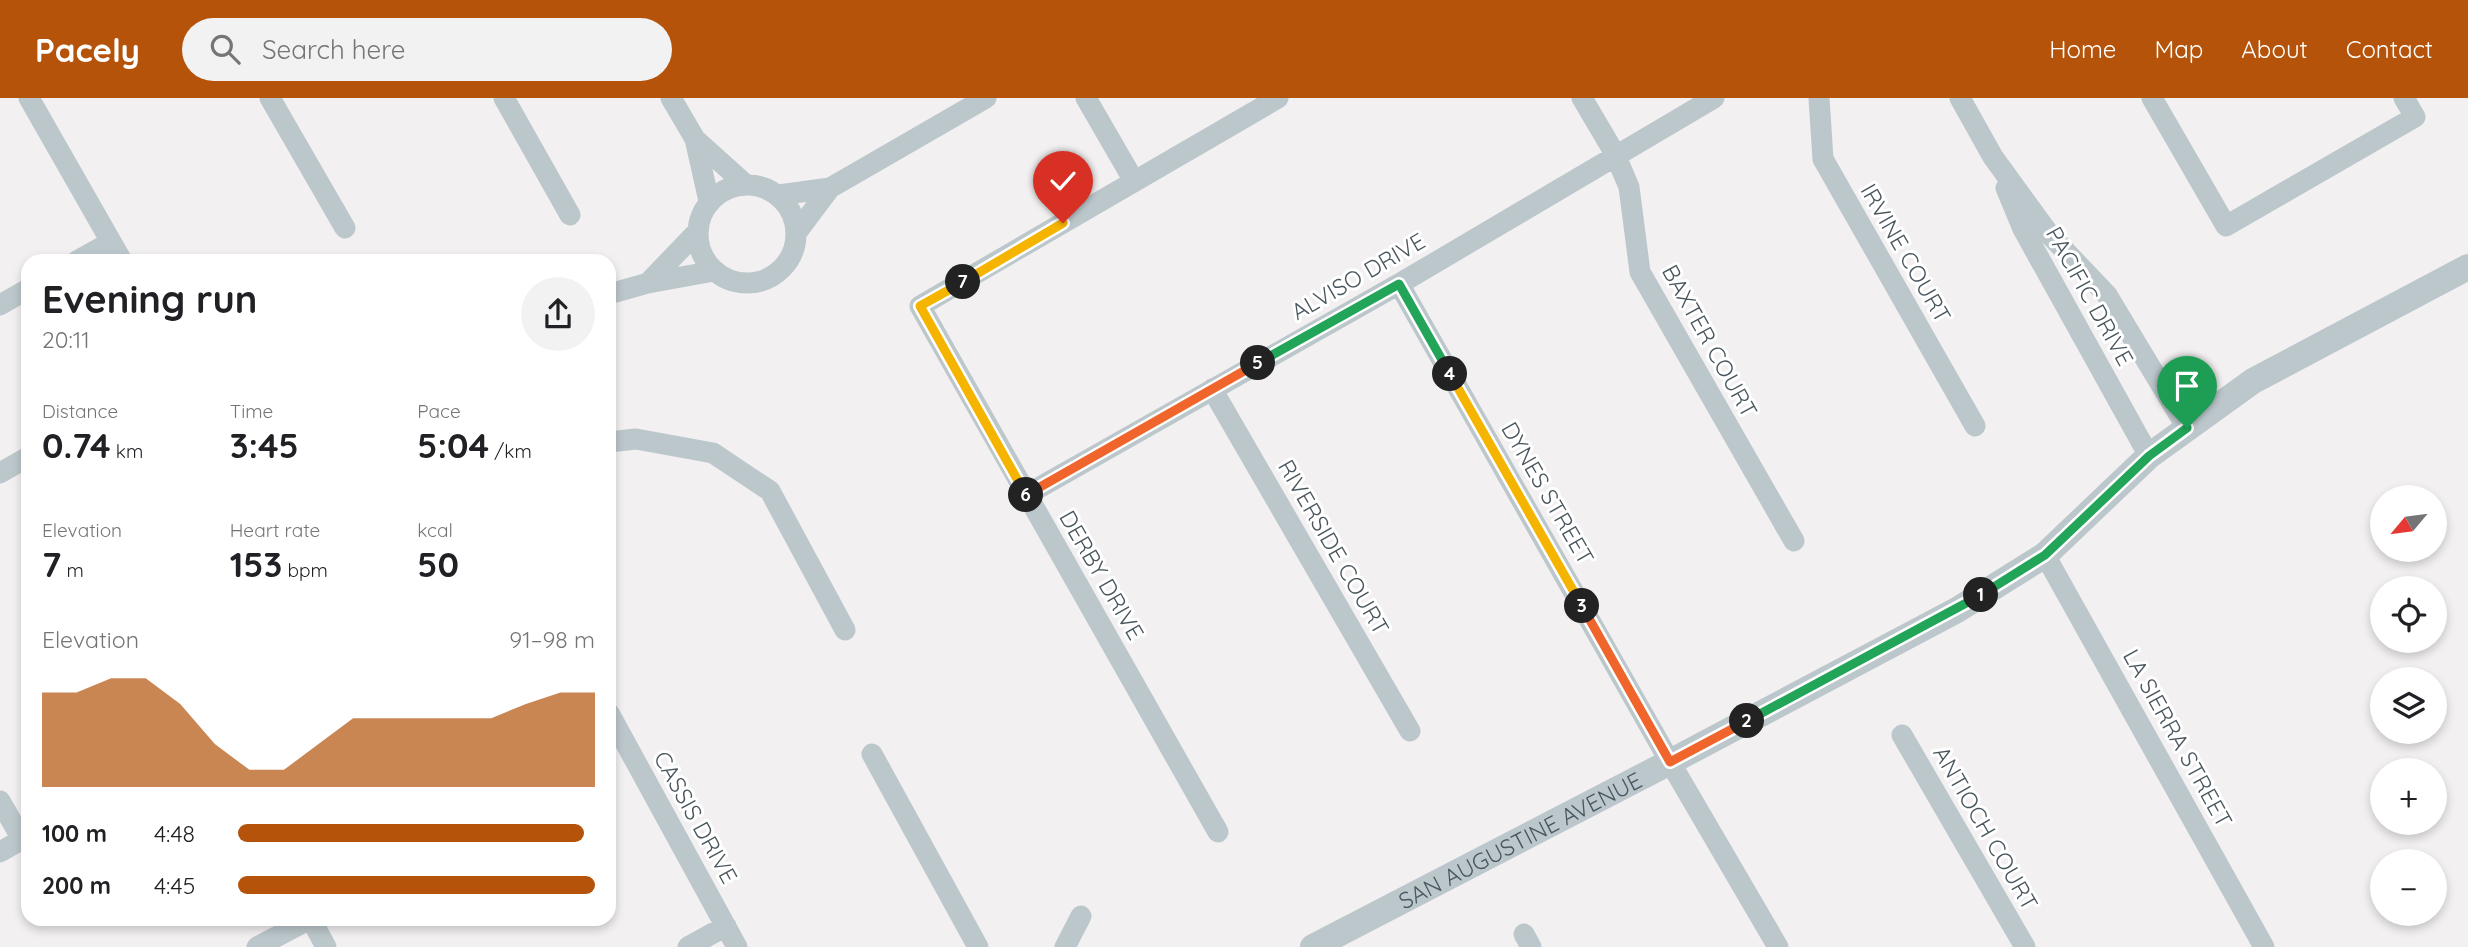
<!DOCTYPE html>
<meta charset="utf-8">
<style>
body{margin:0;font-family:Quicksand,sans-serif;background:#f2f2f2;color:#202124;height:100vh;display:flex;flex-direction:column;font-size:26px;white-space:nowrap}
*{box-sizing:border-box;margin:0}
p{font-size:23px;color:#757577}
.icon{flex:none;width:38px;height:38px;fill:none;stroke:currentColor;stroke-width:2;stroke-linecap:round;stroke-linejoin:round}
.map{position:relative;flex:1;overflow:hidden}
.drawer{position:absolute;left:21px;top:156px;width:595px;height:672px;display:flex;flex-direction:column;background:#fff;border-radius:21px;box-shadow:0 4px 10px #0003}
.drawer>*{flex:none}
.needle{width:46px;rotate:241deg}
.controls{position:absolute;left:2370px;top:387px;display:grid;gap:14px}
.controls a{display:grid;place-items:center;width:77px;height:77px;border-radius:50%;background:#fff;box-shadow:0 4px 10px #0003;font-size:35px}
.pin{position:absolute;display:grid;place-items:center;width:60px;height:60px;color:#fff;margin:-72px -30px;border-radius:50% 50% 50% 0;rotate:-45deg;box-shadow:0 0 7px #0007}
.pin .icon{rotate:45deg}
.km{position:absolute;width:35px;height:35px;margin:-18px;border-radius:50%;background:#222;color:#fff;font-size:19px;line-height:35px;text-align:center}
.round{display:grid;place-items:center;flex:none;width:74px;height:74px;border-radius:37px;background:#f2f2f2}
.head{display:flex;align-items:center;justify-content:space-between;height:119px;padding:0 21px}
h1{font-size:38px;font-weight:700;line-height:52px}
.metrics{display:grid;grid-template-columns:repeat(3,1fr);gap:10px;height:119px;padding:7px 21px}
.metrics div{display:grid;align-content:center}
.metrics b{font-size:35px;font-weight:700}
.metrics small{font-size:19px;font-weight:400}
.metrics p{font-size:19px}
.chart{height:196px;padding:14px 21px}
.chart p{display:flex;justify-content:space-between}
.chart svg{width:100%;height:126px;margin-top:7px;fill:#b45309;opacity:.7}
ul{padding:0 21px;list-style:none;font-size:23px}
li{display:grid;grid-template-columns:112px 84px 1fr;align-items:center;height:52px}
li i{height:18px;border-radius:9px;background:#b45309}
header{display:flex;align-items:center;gap:42px;box-sizing:border-box;height:98px;padding:0 35px;background:#b45309;color:#fff}
header strong{font-size:33px}
nav{display:flex;gap:38px;margin-inline-start:auto;font-size:24px}
.search{width:490px;height:63px;background:#f2f2f2;display:flex;align-items:center;gap:18px;box-sizing:border-box;padding:0 24px;border-radius:38px;color:#757577;font-size:26px}
.map>svg:first-child{display:block}
.lines{fill:none;stroke-linecap:round;stroke-linejoin:round}
.minor{stroke:#bcc7cc;stroke-width:21}
.tertiary{stroke:#bcc7cc;stroke-width:26}
.split-1-casing{stroke:#fff;stroke-width:14}
.split-2-casing{stroke:#fff;stroke-width:14}
.split-3-casing{stroke:#fff;stroke-width:14}
.split-4-casing{stroke:#fff;stroke-width:14}
.split-5-casing{stroke:#fff;stroke-width:14}
.split-6-casing{stroke:#fff;stroke-width:14}
.split-7-casing{stroke:#fff;stroke-width:14}
.split-8-casing{stroke:#fff;stroke-width:14}
.split-1{stroke:#22a559;stroke-width:9}
.split-2{stroke:#22a559;stroke-width:9}
.split-3{stroke:#f0652b;stroke-width:9}
.split-4{stroke:#f5b400;stroke-width:9}
.split-5{stroke:#22a559;stroke-width:9}
.split-6{stroke:#f0652b;stroke-width:9}
.split-7{stroke:#f5b400;stroke-width:9}
.split-8{stroke:#f5b400;stroke-width:9}
.labels{text-anchor:middle;dominant-baseline:central;stroke-width:6;stroke-linejoin:round;paint-order:stroke}
.street-label{font-size:23px;fill:#49565d;stroke:#fff}
</style>
<header>
<strong>Pacely</strong>
<div class="search"><svg class="icon" aria-label="search" viewBox="0 0 24 24"><circle cx="10" cy="10" r="6"/><path d="M15 15l6 6"/></svg>Search here</div>
<nav><a>Home</a><a>Map</a><a>About</a><a>Contact</a></nav>
</header>
<div class="map">
<svg width="2468" height="849" viewBox="0 0 2468 849">
<rect width="100%" height="100%" fill="#f2f0f0"/>
<g class="lines">
<path class="minor" d="M 29,0 L 122,163
M 270,0 L 345,130
M 504,0 L 570,117
M 671,0 L 695,41 L 745,86
M 1086,0 L 1134,83
M 1582,0 L 1615,56 L 1629,89 L 1640,174 L 1794,443
M 1819,0 L 1823,61 L 1975,328
M 1960,0 L 1993,59 L 2049,136 L 2107,197 L 2187,330
M 2152,0 L 2226,128 L 2415,19 L 2404,0
M 695,41 L 709,103
M698 136a49 49 0 1 1 98 0a49 49 0 1 1-98 0Z
M 2006,90 L 2023,131 L 2149,358
M 779,97 L 830,90
M 797,134 L 830,90 L 986,0
M 77,163 L 111,144
M 648,185 L 697,134
M 1399,186 L 1670,664 L 1778,849
M 609,196 L 648,185 L 714,173
M 0,207 L 28,191
M 1212,291 L 1410,633
M 609,344 L 636,341 L 713,355 L 770,393 L 845,532
M 0,375 L 28,359
M 1026,397 L 1399,186 L 1714,0
M 2045,457 L 2264,849
M 609,615 L 737,849
M 1902,637 L 2025,849
M 872,656 L 978,849
M 0,703 L 22,741
M 1218,734 L 920,208 L 1278,0
M 0,754 L 28,738
M 311,821 L 326,849
M 1524,836 L 1531,849
M 257,849 L 310,821
M 688,849 L 726,828
M 1065,849 L 1081,818"/>
<path class="tertiary" id="s1" d="M 1313,849 L 1670,664 L 1957,512 L 2045,457 L 2149,358 L 2253,283 L 2468,169"/>
</g>
<g class="lines">
<g class="split-1-casing">
<path id="split-1" d="M 1981,497 L 2045,457 L 2149,358 L 2187,330"/>
</g>
<g class="split-2-casing">
<path id="split-2" d="M 1747,623 L 1981,497"/>
</g>
<g class="split-3-casing">
<path id="split-3" d="M 1582,508 L 1670,664 L 1747,623"/>
</g>
<g class="split-4-casing">
<path id="split-4" d="M 1450,276 L 1582,508"/>
</g>
<g class="split-5-casing">
<path id="split-5" d="M 1258,265 L 1399,186 L 1450,276"/>
</g>
<g class="split-6-casing">
<path id="split-6" d="M 1026,397 L 1258,265"/>
</g>
<g class="split-7-casing">
<path id="split-7" d="M 963,184 L 920,208 L 1026,397"/>
</g>
<g class="split-8-casing">
<path id="split-8" d="M 963,184 L 1063,125"/>
</g>
<use href="#split-1" class="split-1"/>
<use href="#split-2" class="split-2"/>
<use href="#split-3" class="split-3"/>
<use href="#split-4" class="split-4"/>
<use href="#split-5" class="split-5"/>
<use href="#split-6" class="split-6"/>
<use href="#split-7" class="split-7"/>
<use href="#split-8" class="split-8"/>
</g>
<g class="labels">
<g class="street-label">
<text transform="translate(1906 155) rotate(60)">IRVINE COURT</text>
<text transform="translate(1358 178) rotate(-30)">ALVISO DRIVE</text>
<text transform="translate(2090 198) rotate(61)">PACIFIC DRIVE</text>
<text transform="translate(1710 243) rotate(61)">BAXTER COURT</text>
<text transform="translate(1548 395) rotate(60)">DYNES STREET</text>
<text transform="translate(1334 449) rotate(60)">RIVERSIDE COURT</text>
<text transform="translate(1102 477) rotate(60)">DERBY DRIVE</text>
<text transform="translate(2178 640) rotate(61)">LA SIERRA STREET</text>
<text transform="translate(696 719) rotate(61)">CASSIS DRIVE</text>
<text transform="translate(1986 730) rotate(60)">ANTIOCH COURT</text>
<text stroke="none"><textPath href="#s1" startOffset="233">SAN AUGUSTINE AVENUE</textPath></text>
</g>
</g>
</svg>
<div class="controls">
<a><svg class="needle" viewBox="-14 -14 28 28"><path d="M0-13l5 13h-10z" fill="#e53935"/><path d="M0 13l5-13h-10z" fill="#757577"/></svg></a>
<a><svg class="icon" aria-label="locate" viewBox="0 0 24 24"><circle cx="12" cy="12" r="6"/><path d="M12 2v4M12 18v4M2 12h4M18 12h4"/></svg></a>
<a><svg class="icon" aria-label="layers" viewBox="0 0 24 24"><path d="M12 4l9 5-9 5-9-5zM3 14l9 5 9-5"/></svg></a>
<a>+</a>
<a>−</a>
</div>
<div class="pin" style="left:2187px;top:330px;background:#1e9e55"><svg class="icon" aria-label="arrive" viewBox="0 0 24 24"><path d="M6 21V4h12l-3 4 3 4H6"/></svg></div>
<div class="pin" style="left:1063px;top:125px;background:#d93025"><svg class="icon" aria-label="check" viewBox="0 0 24 24"><path d="M5 12l5 5 9-10"/></svg></div>
<b class="km" style="left:1981px;top:497px">1</b>
<b class="km" style="left:1747px;top:623px">2</b>
<b class="km" style="left:1582px;top:508px">3</b>
<b class="km" style="left:1450px;top:276px">4</b>
<b class="km" style="left:1258px;top:265px">5</b>
<b class="km" style="left:1026px;top:397px">6</b>
<b class="km" style="left:963px;top:184px">7</b>
<section class="drawer">
<div class="head"><div><h1>Evening run</h1><p>20:11</p></div><a class="round"><svg class="icon" aria-label="share" viewBox="0 0 24 24"><path d="M12 15V3M7 8l5-5 5 5M5 13v7h14v-7"/></svg></a></div>
<div class="metrics">
<div><p>Distance</p><b>0.74<small> km</small></b></div>
<div><p>Time</p><b>3:45</b></div>
<div><p>Pace</p><b>5:04<small> /km</small></b></div>
</div>
<div class="metrics">
<div><p>Elevation</p><b>7<small> m</small></b></div>
<div><p>Heart rate</p><b>153<small> bpm</small></b></div>
<div><p>kcal</p><b>50</b></div>
</div>
<div class="chart"><p><span>Elevation</span>91–98 m</p>
<svg viewBox="0 0 160 44" preserveAspectRatio="none"><path d="M0 44V11L10 11L20 6L30 6L40 15L50 29L60 38L70 38L80 29L90 20L100 20L110 20L120 20L130 20L140 15L150 11L160 11V44z"/></svg>
</div>
<ul>
<li><b>100 m</b>4:48<i style="width:97%"></i></li>
<li><b>200 m</b>4:45<i style="width:100%"></i></li>
</ul>
</section>
</div>
